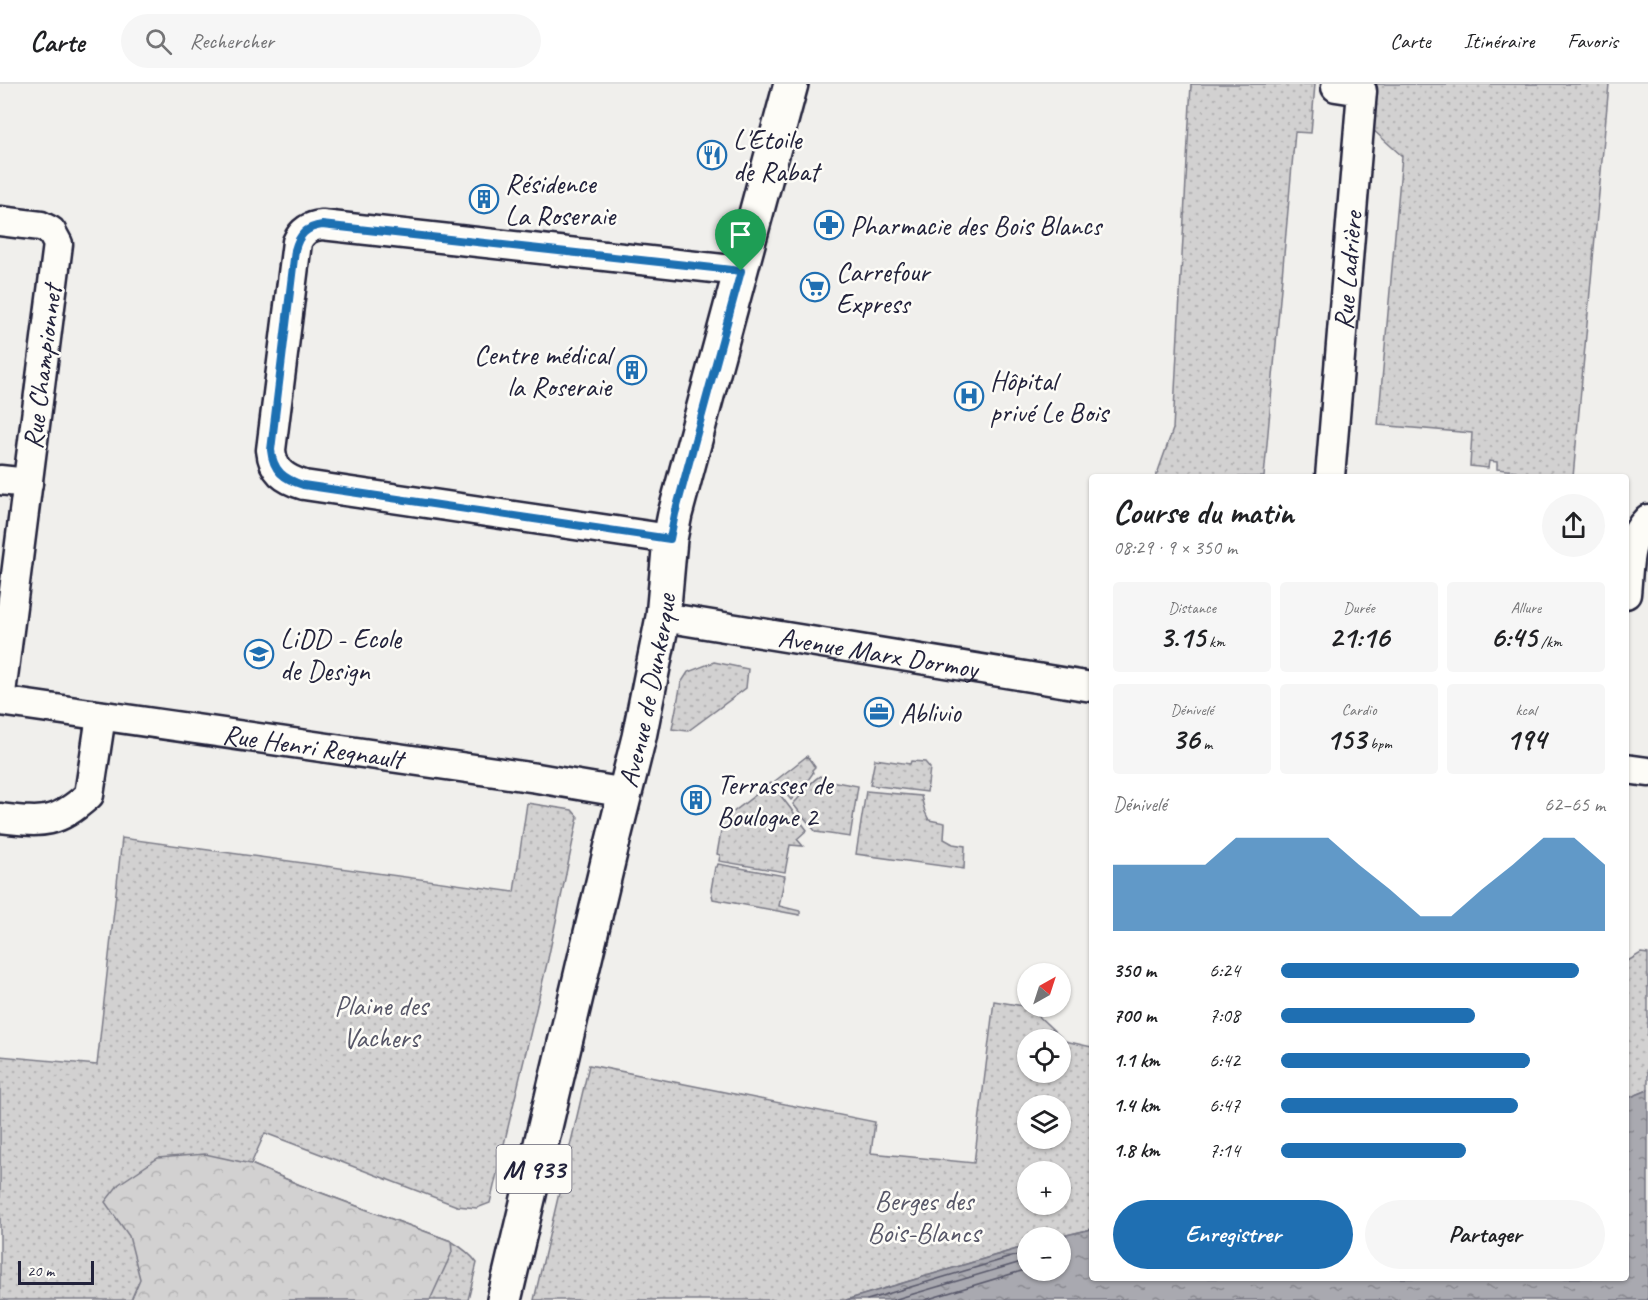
<!DOCTYPE html>
<html lang="fr">
<meta charset="utf-8">
<style>
body{margin:0;font-family:Caveat,sans-serif;background:#f6f6f6;color:#202124;height:100vh;display:flex;flex-direction:column;font-size:22px;white-space:nowrap}
*{box-sizing:border-box;margin:0}
p{font-size:20px;color:#757577}
.icon{flex:none;width:33px;height:33px;fill:none;stroke:currentColor;stroke-width:2;stroke-linecap:round;stroke-linejoin:round}
.map{position:relative;flex:1;overflow:hidden}
.drawer{position:absolute;left:1089px;top:390px;width:540px;height:807px;display:flex;flex-direction:column;background:#fff;border-radius:6px;box-shadow:0 2px 4px #0004}
.drawer>*{flex:none}
.needle{width:39px;rotate:39deg}
.fabs{position:absolute;left:1017px;top:879px;display:grid;gap:12px}
.fabs a{display:grid;place-items:center;width:54px;height:54px;border-radius:50%;background:#fff;box-shadow:0 2px 4px #0004;font-size:30px}
.scale{position:absolute;left:18px;bottom:15px;width:76px;box-sizing:border-box;padding-left:6px;border:3px solid #22223b;border-top:0;font-size:16px;line-height:21px;white-space:nowrap;color:#22223b;-webkit-text-stroke:4px #fdfcf7;paint-order:stroke}
.pin{position:absolute;display:grid;place-items:center;width:51px;height:51px;color:#fff;margin:-62px -26px;border-radius:50% 50% 50% 0;rotate:-45deg;box-shadow:0 0 6px #0007}
.pin .icon{rotate:45deg}
.round{display:grid;place-items:center;flex:none;width:63px;height:63px;border-radius:32px;background:#f6f6f6}
.head{display:flex;align-items:center;justify-content:space-between;height:102px;padding:0 24px}
h1{font-size:33px;font-weight:700;line-height:45px}
.metrics{display:grid;grid-template-columns:repeat(3,1fr);gap:9px;height:102px;padding:6px 24px}
.metrics div{display:grid;align-content:center;border-radius:6px;background:#f6f6f6;text-align:center}
.metrics b{font-size:30px;font-weight:700}
.metrics small{font-size:16px;font-weight:400}
.metrics p{font-size:16px}
.chart{height:168px;padding:12px 24px}
.chart p{display:flex;justify-content:space-between}
.chart svg{width:100%;height:108px;margin-top:6px;fill:#1f6fb2;opacity:.7}
.button{display:flex;gap:12px;margin-top:auto;padding:12px 24px}
.button a{flex:1;height:69px;border-radius:36px;background:#1f6fb2;color:#fff;font-size:24px;font-weight:700;line-height:69px;text-align:center}
.button a+a{background:#f6f6f6;color:#202124}
ul{padding:0 24px;list-style:none;font-size:20px}
li{display:grid;grid-template-columns:96px 72px 1fr;align-items:center;height:45px}
li i{height:15px;border-radius:8px;background:#1f6fb2}
header{display:flex;align-items:center;gap:36px;box-sizing:border-box;height:84px;padding:0 30px;background:#fff;border-bottom:2px solid #e0e0e0}
header strong{font-size:28px}
nav{display:flex;gap:33px;margin-inline-start:auto;font-size:21px}
.search{width:420px;height:54px;background:#f6f6f6;display:flex;align-items:center;gap:15px;box-sizing:border-box;padding:0 21px;border-radius:33px;color:#757577;font-size:22px}
.map>svg:first-child{display:block}
.green{fill:url(#green-dots);stroke:#7a7a86;stroke-width:1.5;fill-rule:evenodd}
.forest{fill:url(#forest-crowns);stroke:#7a7a86;stroke-width:1.5}
.water{fill:url(#water-ripples);stroke:#737381;stroke-width:1.5}
.lines{fill:none;stroke-linecap:round;stroke-linejoin:round}
.shore{stroke:#58586a;stroke-width:1.5}
.minor-casing{stroke:#22223b;stroke-width:33}
.primary-casing{stroke:#22223b;stroke-width:38}
.minor{stroke:#fdfcf7;stroke-width:28}
.primary{stroke:#fdfcf7;stroke-width:33}
.route-casing{stroke:#fff;stroke-width:12}
.route{stroke:#1f6fb2;stroke-width:8}
.labels{text-anchor:middle;dominant-baseline:central;stroke-width:5;stroke-linejoin:round;paint-order:stroke}
.shield{fill:#fdfcf7;stroke:#646373;stroke-width:1.5}
.shield-label{font-size:27px;font-weight:bold;fill:#22223b}
.poi-label{font-size:28px;fill:#22223b;stroke:#fdfcf7;text-anchor:start}
.street-label{font-size:28px;fill:#22223b;stroke:#fdfcf7}
.park-label{font-size:28px;fill:#575768;stroke:#fdfcf7}
</style>
<header>
<strong>Carte</strong>
<div class="search"><svg class="icon" aria-label="search" viewBox="0 0 24 24"><circle cx="10" cy="10" r="6"/><path d="M15 15l6 6"/></svg>Rechercher</div>
<nav><a>Carte</a><a>Itinéraire</a><a>Favoris</a></nav>
</header>
<div class="map">
<svg width="1648" height="1216" viewBox="0 0 1648 1216">
<defs>
<pattern id="green-dots" width="8" height="8" patternUnits="userSpaceOnUse" patternTransform="scale(1.5)"><rect width="8" height="8" fill="#d2d1d1"/><path d="M2 2h.1M6 6h.1" fill="none" stroke="#b4b3b4" stroke-width="1.8" stroke-linecap="round"/></pattern>
<pattern id="forest-crowns" width="20" height="18" patternUnits="userSpaceOnUse" patternTransform="scale(1.5)"><rect width="20" height="18" fill="#d2d1d1"/><path d="M2 6a3 3 0 1 1 6 0M12 15a3 3 0 1 1 6 0" fill="none" stroke="#b4b3b4"/></pattern>
<pattern id="water-ripples" width="26" height="14" patternUnits="userSpaceOnUse" patternTransform="scale(1.5)"><rect width="26" height="14" fill="#a9a9b0"/><path d="M2 4q2-2 4 0t4 0M15 11q2-2 4 0t4 0" fill="none" stroke="#898990"/></pattern>
</defs>
<rect width="100%" height="100%" fill="#f0efec"/>
<filter id="ink" filterUnits="userSpaceOnUse"><feTurbulence type="fractalNoise" baseFrequency=".0167" numOctaves="2"/><feDisplacementMap in="SourceGraphic" scale="12" xChannelSelector="R" yChannelSelector="G"/><feConvolveMatrix kernelMatrix="1 2 1 2 8 2 1 2 1" color-interpolation-filters="sRGB"/></filter>
<g filter="url(#ink)">
<path class="green" d="M 1191,0 L 1315,0 L 1311,49 L 1295,48 L 1264,393 L 1156,393 L 1173,345 Z
M 1376,0 L 1609,0 L 1573,393 L 1516,393 L 1516,387 L 1497,385 L 1497,378 L 1489,377 L 1488,384 L 1470,382 L 1472,349 L 1378,341 L 1402,72 L 1372,45 Z
M 714,578 L 748,585 L 746,604 L 688,647 L 672,645 L 681,599 L 688,588 Z
M 807,672 L 815,683 L 812,686 L 813,689 L 801,706 L 791,716 L 775,697 Z
M 875,675 L 910,680 L 911,677 L 925,678 L 930,684 L 927,708 L 870,701 Z
M 820,692 L 825,696 L 858,702 L 850,753 L 816,748 L 793,720 C 803,711 809,698 820,692 Z
M 771,699 L 807,746 L 797,755 L 803,762 L 790,761 L 785,788 L 719,777 L 720,771 L 717,770 L 723,736 Z
M 866,707 L 921,712 L 925,728 L 929,736 L 945,739 L 944,755 L 953,760 L 965,762 L 964,785 L 856,770 Z
M 527,719 L 572,726 L 578,733 L 548,875 L 490,1119 L 477,1124 L 457,1122 L 265,1049 L 251,1080 L 300,1101 L 451,1157 C 461,1163 470,1169 477,1179 L 468,1216 L 0,1216 L 0,972 L 97,981 L 122,754 L 514,808 Z
M 718,780 L 785,792 L 779,822 L 800,827 L 800,831 L 713,815 L 711,806 L 715,783 L 717,783 Z
M 1641,869 L 1648,870 L 1648,1006 L 1626,1015 L 1626,878 Z
M 994,917 L 1029,923 L 1065,957 L 1092,963 L 1092,1145 L 1058,1153 L 1028,1154 L 1027,1162 L 846,1216 L 534,1216 L 589,981 L 875,1038 L 871,1069 L 974,1079 ZM 1028,956 L 1060,956 L 1060,988 L 1028,988 ZM 1028,1022 L 1060,1022 L 1060,1054 L 1028,1054 ZM 1028,1088 L 1060,1088 L 1060,1120 L 1028,1120 Z"/>
<path class="forest" d="M 205,1070 L 251,1080 L 300,1101 L 451,1157 L 452,1168 L 430,1216 L 131,1216 L 140,1195 L 129,1152 L 105,1118 L 119,1100 L 158,1074 Z"/>
<path class="water" d="M 1648,1006 L 1648,1216 L 846,1216 L 1027,1162 L 1028,1186 L 1060,1186 L 1060,1154 L 1058,1153 L 1092,1145 L 1092,1194 L 1626,1194 L 1626,1015 Z"/>
<g class="lines">
<path class="shore" d="M 867,1216 L 1028,1168
M 893,1216 L 1028,1176
M 925,1216 L 1028,1185"/>
<g class="minor-casing">
<g id="minor">
<path id="s1" d="M 0,137 L 41,142 L 51,147 L 58,160 L 0,617 L 537,694 L 626,709"/>
<path id="s2" d="M 1330,393 L 1362,7 L 1336,3"/>
<path d="M 0,396 L 28,399"/>
<path d="M 670,455 L 304,401 C 284,395 273,387 271,366 L 297,158 C 302,147 310,142 322,141 L 741,187"/>
<path d="M 1626,510 C 1629,481 1626,457 1648,435"/>
<path id="s3" d="M 663,533 L 1092,603"/>
<path d="M 1626,685 L 1648,688"/>
<path d="M 0,734 C 44,739 55,741 89,711 L 101,632"/>
</g>
</g>
<g class="primary-casing">
<g id="primary">
<path id="s4" d="M 504,1216 L 609,773 L 639,653 L 663,533 L 670,455 L 675,430 L 791,0"/>
</g>
</g>
<use href="#minor" class="minor"/>
<use href="#primary" class="primary"/>
</g>
</g>
<g class="lines" filter="url(#ink)">
<g class="route-casing">
<path id="route" d="M 322,141 L 741,187 L 675,430 L 670,455 L 303,401 C 284,395 273,387 271,366 L 295,166 C 299,151 306,143 322,141 Z"/>
</g>
<use href="#route" class="route"/>
</g>
<defs>
<g id="restaurant-ring" transform="scale(1.5)"><circle r="9.5" fill="#fdfcf7" stroke="#1f6fb2" stroke-width="1.5"/><path d="M-5-6h1v4h1v-4h1v4h1v-4h1v5L-1.5 .5V6h-2V.5L-5-1ZM5-6V6H3V1.5H1.5Q1.5-4 5-6Z" fill="#1f6fb2"/></g>
<g id="building-ring" transform="scale(1.5)"><circle r="9.5" fill="#fdfcf7" stroke="#1f6fb2" stroke-width="1.5"/><path d="M-4-6H4V6H1V3H-1V6H-4ZM-2.5-4.3h1.7v1.8h-1.7ZM.8-4.3h1.7v1.8H.8ZM-2.5-1h1.7V.8h-1.7ZM.8-1h1.7V.8H.8Z" fill="#1f6fb2"/></g>
<g id="pharmacy-ring" transform="scale(1.5)"><circle r="9.5" fill="#fdfcf7" stroke="#1f6fb2" stroke-width="1.5"/><path d="M-2-6h4v4h4v4h-4v4h-4v-4h-4v-4h4Z" fill="#1f6fb2"/></g>
<g id="supermarket-ring" transform="scale(1.5)"><circle r="9.5" fill="#fdfcf7" stroke="#1f6fb2" stroke-width="1.5"/><path d="M-6-5.5h2.5l.6 2H6L4.5 2H-2.5L-4.4-4H-6ZM-1.5 3.2a1.3 1.3 0 1 0 .1 0ZM3 3.2a1.3 1.3 0 1 0 .1 0Z" fill="#1f6fb2"/></g>
<g id="hospital-ring" transform="scale(1.5)"><circle r="9.5" fill="#fdfcf7" stroke="#1f6fb2" stroke-width="1.5"/><path d="M-5-5h3v3.5h4V-5h3V5h-3V1.5h-4V5h-3Z" fill="#1f6fb2"/></g>
<g id="university-ring" transform="scale(1.5)"><circle r="9.5" fill="#fdfcf7" stroke="#1f6fb2" stroke-width="1.5"/><path d="M0-5L7-2L0 1L-7-2ZM-4 1L0 2.5L4 1V4Q0 6-4 4Z" fill="#1f6fb2"/></g>
<g id="office-ring" transform="scale(1.5)"><circle r="9.5" fill="#fdfcf7" stroke="#1f6fb2" stroke-width="1.5"/><path d="M-6-3h4V-5.5h4V-3h4V5H-6ZM-1-4.5V-3h2v-1.5ZM-6 0V1H6V0Z" fill="#1f6fb2"/></g>
</defs>
<g fill-rule="evenodd">
<use href="#restaurant-ring" x="712" y="71"/>
<use href="#building-ring" x="484" y="115"/>
<use href="#pharmacy-ring" x="829" y="141"/>
<use href="#supermarket-ring" x="815" y="203"/>
<use href="#building-ring" x="632" y="286"/>
<use href="#hospital-ring" x="969" y="312"/>
<use href="#university-ring" x="259" y="570"/>
<use href="#office-ring" x="879" y="628"/>
<use href="#building-ring" x="696" y="716"/>
</g>
<g class="labels">
<rect class="shield" x="496.5" y="1061" width="75" height="48" rx="4.5"/>
<g class="shield-label">
<text x="534" y="1085">M 933</text>
</g>
<g class="poi-label">
<text x="733" y="55">L'Etoile<tspan x="733" dy="32">de Rabat</tspan></text>
<text x="505" y="99">Résidence<tspan x="505" dy="32">La Roseraie</tspan></text>
<text x="850" y="141">Pharmacie des Bois Blancs</text>
<text x="836" y="187">Carrefour<tspan x="836" dy="32">Express</tspan></text>
<text x="611" y="270" text-anchor="end">Centre médical<tspan x="611" dy="32">la Roseraie</tspan></text>
<text x="990" y="296">Hôpital<tspan x="990" dy="32">privé Le Bois</tspan></text>
<text x="280" y="554">LiDD - Ecole<tspan x="280" dy="32">de Design</tspan></text>
<text x="900" y="628">Ablivio</text>
<text x="717" y="700">Terrasses de<tspan x="717" dy="32">Boulogne 2</tspan></text>
</g>
<g class="street-label">
<text stroke="none"><textPath href="#s2" startOffset="207">Rue Ladrière</textPath></text>
<text transform="translate(42 283) rotate(-83)">Rue Championnet</text>
<text stroke="none"><textPath href="#s3" startOffset="218">Avenue Marx Dormoy</textPath></text>
<text stroke="none"><textPath href="#s4" startOffset="626">Avenue de Dunkerque</textPath></text>
<text stroke="none"><textPath href="#s1" startOffset="844">Rue Henri Regnault</textPath></text>
</g>
<g class="park-label">
<text x="381" y="921">Plaine des<tspan x="381" dy="32">Vachers</tspan></text>
<text x="924" y="1116">Berges des<tspan x="924" dy="32">Bois-Blancs</tspan></text>
</g>
</g>
</svg>
<div class="fabs">
<a><svg class="needle" viewBox="-14 -14 28 28"><path d="M0-13l5 13h-10z" fill="#e53935"/><path d="M0 13l5-13h-10z" fill="#757577"/></svg></a>
<a><svg class="icon" aria-label="locate" viewBox="0 0 24 24"><circle cx="12" cy="12" r="6"/><path d="M12 2v4M12 18v4M2 12h4M18 12h4"/></svg></a>
<a><svg class="icon" aria-label="layers" viewBox="0 0 24 24"><path d="M12 4l9 5-9 5-9-5zM3 14l9 5 9-5"/></svg></a>
<a>+</a>
<a>−</a>
</div>
<div class="scale">20 m</div>
<div class="pin" style="left:741px;top:187px;background:#1e9e55"><svg class="icon" aria-label="arrive" viewBox="0 0 24 24"><path d="M6 21V4h12l-3 4 3 4H6"/></svg></div>
<section class="drawer">
<div class="head"><div><h1>Course du matin</h1><p>08:29 · 9 × 350 m</p></div><a class="round"><svg class="icon" aria-label="share" viewBox="0 0 24 24"><path d="M12 15V3M7 8l5-5 5 5M5 13v7h14v-7"/></svg></a></div>
<div class="metrics">
<div><p>Distance</p><b>3.15<small> km</small></b></div>
<div><p>Durée</p><b>21:16</b></div>
<div><p>Allure</p><b>6:45<small> /km</small></b></div>
</div>
<div class="metrics">
<div><p>Dénivelé</p><b>36<small> m</small></b></div>
<div><p>Cardio</p><b>153<small> bpm</small></b></div>
<div><p>kcal</p><b>194</b></div>
</div>
<div class="chart"><p><span>Dénivelé</span>62–65 m</p>
<svg viewBox="0 0 160 44" preserveAspectRatio="none"><path d="M0 44V17L10 17L20 17L30 17L40 6L50 6L60 6L70 6L80 17L90 27L100 38L110 38L120 27L130 17L140 6L150 6L160 17V44z"/></svg>
</div>
<ul>
<li><b>350 m</b>6:24<i style="width:92%"></i></li>
<li><b>700 m</b>7:08<i style="width:60%"></i></li>
<li><b>1.1 km</b>6:42<i style="width:77%"></i></li>
<li><b>1.4 km</b>6:47<i style="width:73%"></i></li>
<li><b>1.8 km</b>7:14<i style="width:57%"></i></li>
</ul>
<div class="button"><a>Enregistrer</a><a>Partager</a></div>
</section>
</div>
